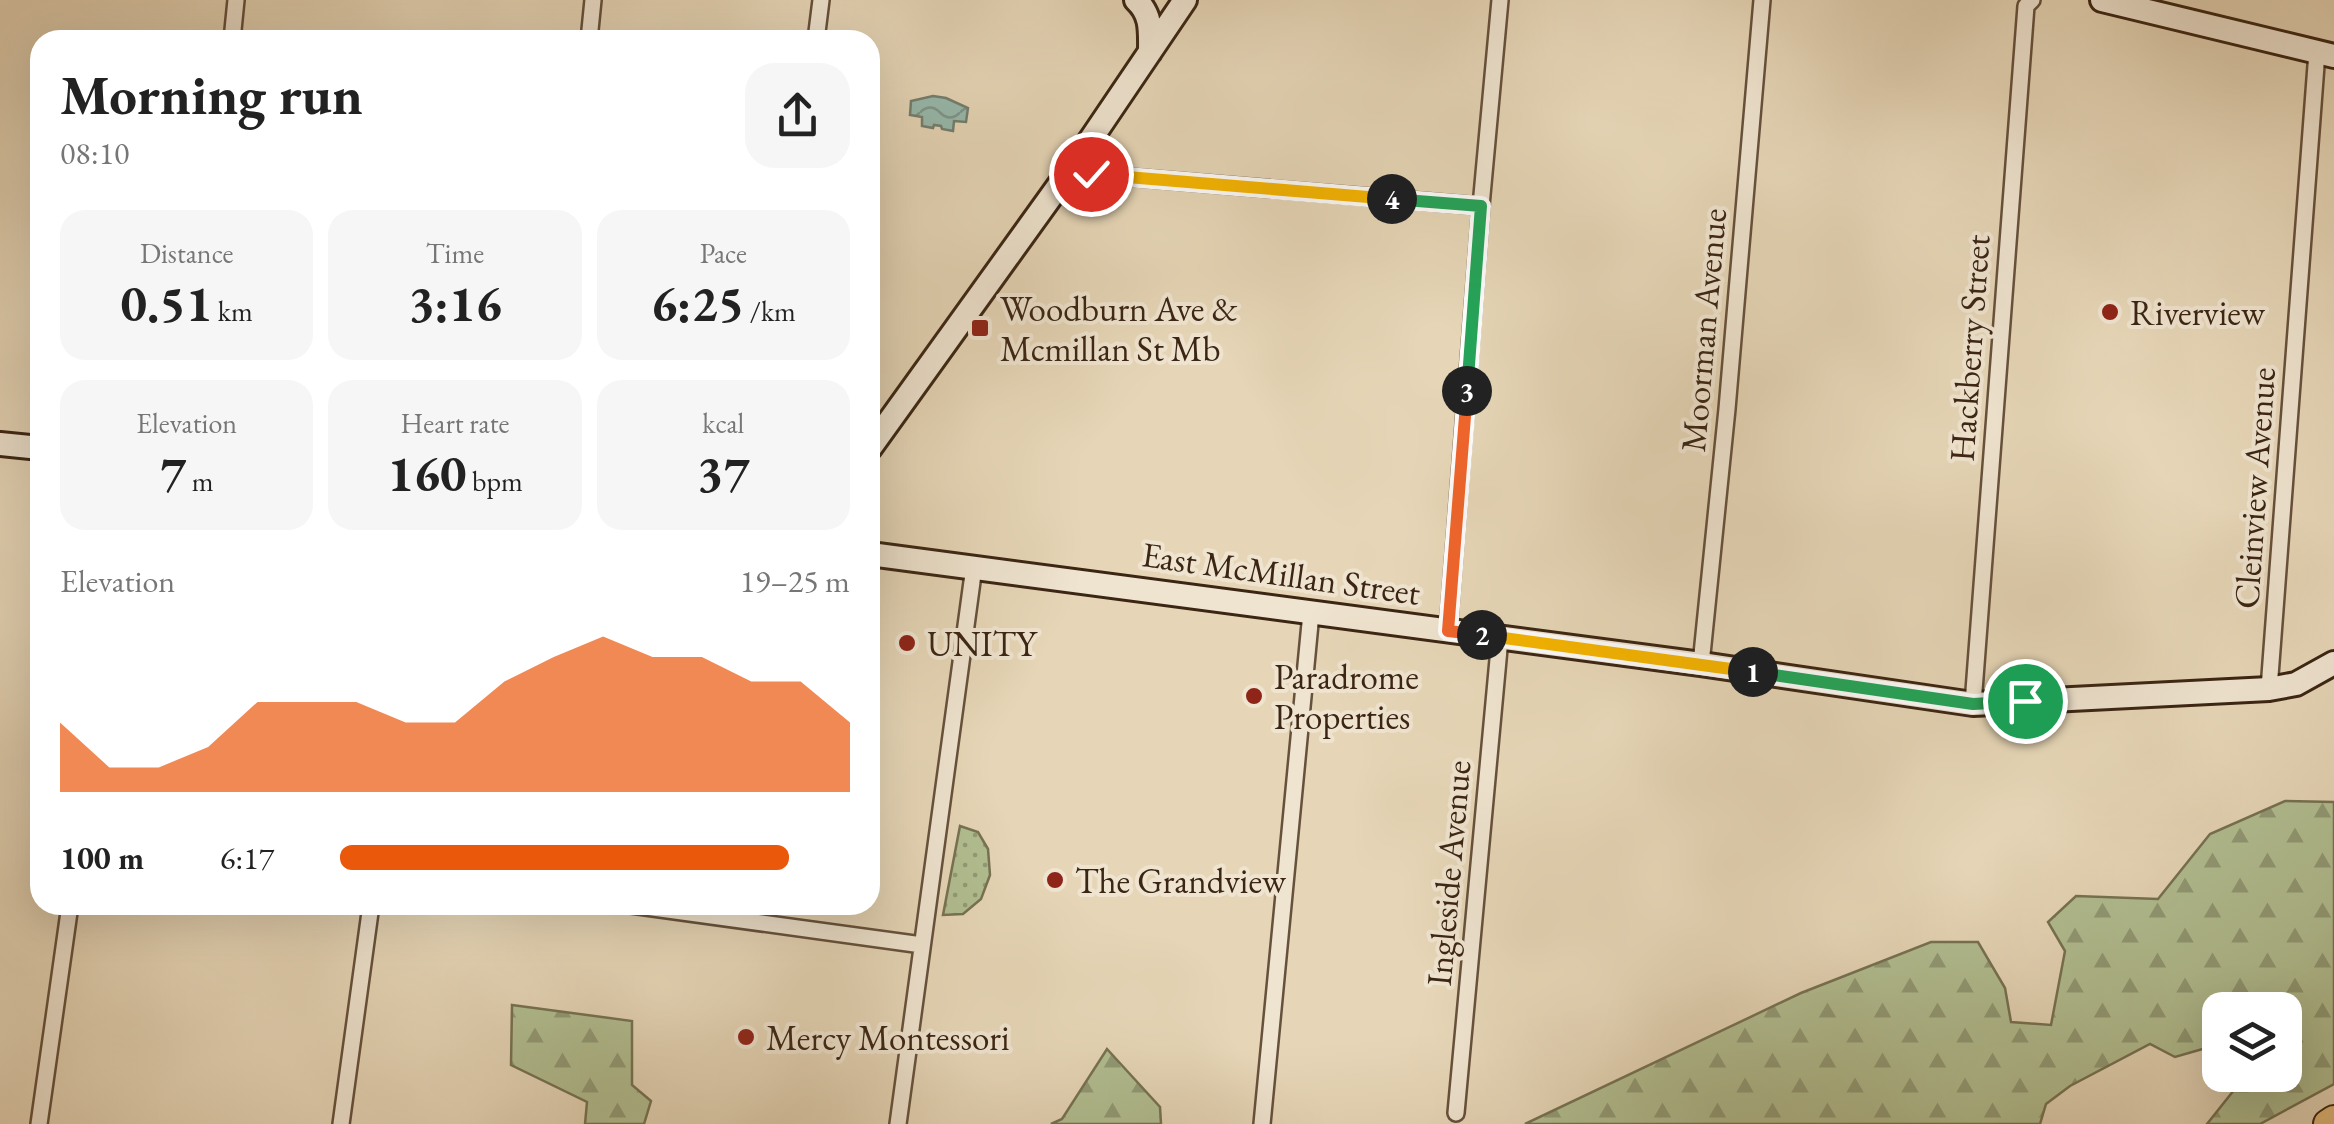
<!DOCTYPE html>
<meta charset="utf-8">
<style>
body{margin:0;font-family:"EB Garamond",serif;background:#f6f6f6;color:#222;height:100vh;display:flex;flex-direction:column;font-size:38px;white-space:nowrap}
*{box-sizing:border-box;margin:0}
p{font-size:32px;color:#767676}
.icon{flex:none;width:55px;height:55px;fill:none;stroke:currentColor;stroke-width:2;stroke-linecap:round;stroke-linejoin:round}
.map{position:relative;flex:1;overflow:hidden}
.details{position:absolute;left:30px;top:30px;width:850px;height:885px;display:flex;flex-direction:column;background:#fff;border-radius:30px;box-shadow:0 10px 40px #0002}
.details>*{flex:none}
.fabs{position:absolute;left:2202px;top:992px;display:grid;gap:20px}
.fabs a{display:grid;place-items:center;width:100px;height:100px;border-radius:20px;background:#fff;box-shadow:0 10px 40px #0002;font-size:50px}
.pin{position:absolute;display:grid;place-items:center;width:85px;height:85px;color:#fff;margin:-42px;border:5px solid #fff;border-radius:50%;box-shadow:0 2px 10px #0007}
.km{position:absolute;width:50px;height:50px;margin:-25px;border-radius:50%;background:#222;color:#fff;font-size:28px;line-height:50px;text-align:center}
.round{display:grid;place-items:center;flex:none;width:105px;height:105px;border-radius:30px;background:#f6f6f6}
.headline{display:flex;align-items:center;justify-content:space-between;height:170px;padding:0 30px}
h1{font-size:55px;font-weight:700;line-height:75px}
.stats{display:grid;grid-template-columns:repeat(3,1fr);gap:15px;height:170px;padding:10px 30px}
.stats div{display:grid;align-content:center;border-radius:25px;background:#f6f6f6;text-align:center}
.stats b{font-size:50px;font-weight:700}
.stats small{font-size:28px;font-weight:400}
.stats p{font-size:28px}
.chart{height:280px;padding:20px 30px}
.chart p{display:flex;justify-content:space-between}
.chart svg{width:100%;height:180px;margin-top:10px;fill:#ea580c;opacity:.7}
ul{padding:0 30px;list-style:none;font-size:32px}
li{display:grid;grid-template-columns:160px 120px 1fr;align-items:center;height:75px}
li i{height:25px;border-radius:12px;background:#ea580c}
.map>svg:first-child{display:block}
.grass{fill:url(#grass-dots);stroke:#767252;stroke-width:2.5}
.forest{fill:url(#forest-firs);stroke:#767252;stroke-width:2.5}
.water{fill:url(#water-waves);stroke:#727e6f;stroke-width:2.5}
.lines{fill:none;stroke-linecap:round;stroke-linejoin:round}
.street-casing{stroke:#66513c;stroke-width:20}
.secondary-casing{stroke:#3b2513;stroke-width:28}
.highway-casing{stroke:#3b2513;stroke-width:32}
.street{stroke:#efe4d0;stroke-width:15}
.secondary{stroke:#efe4d0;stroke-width:22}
.highway{stroke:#e3bb7c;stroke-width:28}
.split-1-casing{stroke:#fff;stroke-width:20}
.split-2-casing{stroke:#fff;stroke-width:20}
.split-3-casing{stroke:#fff;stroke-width:20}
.split-4-casing{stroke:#fff;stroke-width:20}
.split-5-casing{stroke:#fff;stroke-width:20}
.split-1{stroke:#22a559;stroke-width:12}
.split-2{stroke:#f5b400;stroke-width:12}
.split-3{stroke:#f0652b;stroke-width:12}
.split-4{stroke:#22a559;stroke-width:12}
.split-5{stroke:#f5b400;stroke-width:12}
.poi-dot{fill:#8f2418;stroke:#efe4d0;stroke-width:4}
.labels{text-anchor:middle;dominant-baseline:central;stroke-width:8;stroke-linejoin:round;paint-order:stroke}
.poi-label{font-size:35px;fill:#3b2513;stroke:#efe4d0;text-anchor:start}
.street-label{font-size:35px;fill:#3b2513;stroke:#efe4d0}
</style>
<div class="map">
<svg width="2334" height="1124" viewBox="0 0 2334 1124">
<defs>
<pattern id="grass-dots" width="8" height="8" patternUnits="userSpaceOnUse" patternTransform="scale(2.5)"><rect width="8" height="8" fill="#b1be91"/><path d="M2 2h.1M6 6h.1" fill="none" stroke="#919a75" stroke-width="1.8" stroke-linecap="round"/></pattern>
<pattern id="forest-firs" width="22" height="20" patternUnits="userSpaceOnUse" patternTransform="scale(2.5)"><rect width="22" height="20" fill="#b1be91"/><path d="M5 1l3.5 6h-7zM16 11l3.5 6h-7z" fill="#919a75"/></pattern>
<pattern id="water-waves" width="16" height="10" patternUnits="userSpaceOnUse" patternTransform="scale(2.5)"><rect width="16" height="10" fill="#96b9ad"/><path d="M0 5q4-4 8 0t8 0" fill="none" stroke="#7c968c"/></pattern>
</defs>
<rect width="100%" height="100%" fill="#e6d6b7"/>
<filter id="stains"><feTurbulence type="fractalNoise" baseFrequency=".002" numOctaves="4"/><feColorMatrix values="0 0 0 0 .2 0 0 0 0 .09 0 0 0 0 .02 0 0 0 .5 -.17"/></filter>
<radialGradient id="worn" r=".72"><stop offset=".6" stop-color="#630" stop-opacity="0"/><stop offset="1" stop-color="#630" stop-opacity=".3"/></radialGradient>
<path class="grass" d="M 960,826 L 978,832 L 988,849 L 990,875 L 981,899 L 963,914 L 943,915 Z"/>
<path class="forest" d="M 2285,801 L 2334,802 L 2334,1084 L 2260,1124 L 2207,1124 L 2246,1075 L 2285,1075 L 2285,1010 L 2220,1010 L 2220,1044 L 2175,1057 L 2150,1044 L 2070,1086 L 2046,1104 L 2040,1124 L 1525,1124 L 1801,993 L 1931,942 L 1978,942 L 2005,988 L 2011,1022 L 2051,1025 L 2065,951 L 2048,922 L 2076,896 L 2158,899 L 2210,834 Z
M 512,1005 L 632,1021 L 632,1085 L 651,1101 L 644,1124 L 585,1124 L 587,1102 L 511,1065 Z
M 1107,1049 L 1160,1107 L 1161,1124 L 1051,1124 L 1062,1119 Z"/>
<path class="water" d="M 933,96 L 946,98 L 968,108 L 966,122 L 954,121 L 953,131 L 942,129 L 941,126 L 934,125 L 933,128 L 922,126 L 922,117 L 910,115 L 911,101 Z"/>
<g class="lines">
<g class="street-casing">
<path id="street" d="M 232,40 L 236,0
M 589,40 L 593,0
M 816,40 L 821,0
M 1070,170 L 1091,174 L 1481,206
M 1448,631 L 1481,206 L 1500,0
M 1701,664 L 1727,409 L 1762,0
M 2269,689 L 2317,52
M 1973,704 L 2026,6 L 2032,0
M 631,905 L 922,945
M 1456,1113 L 1500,638
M 39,1124 L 70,905
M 341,1124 L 371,905
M 898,1124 L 974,567
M 1262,1124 L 1311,613"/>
</g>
<g class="secondary-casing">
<path id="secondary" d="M 1136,0 C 1152,15 1150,31 1150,52
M 2102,0 L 2334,56
M 0,444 L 40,448
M 870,448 L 1070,170 L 1185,0
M 870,554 L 1701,664 L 1973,704 L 2269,689 L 2296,684 L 2334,663"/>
</g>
<g class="highway-casing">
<path id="highway" d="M 2328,1124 L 2334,1120"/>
</g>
<use href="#street" class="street"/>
<use href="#secondary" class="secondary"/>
<use href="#highway" class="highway"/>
</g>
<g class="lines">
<g class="split-1-casing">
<path id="split-1" d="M 1753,672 L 1973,704 L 2025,701"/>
</g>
<g class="split-2-casing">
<path id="split-2" d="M 1482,635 L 1753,672"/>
</g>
<g class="split-3-casing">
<path id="split-3" d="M 1467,391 L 1448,631 L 1482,635"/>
</g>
<g class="split-4-casing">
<path id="split-4" d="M 1392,199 L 1481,206 L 1467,391"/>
</g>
<g class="split-5-casing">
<path id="split-5" d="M 1091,174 L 1392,199"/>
</g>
<use href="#split-1" class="split-1"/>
<use href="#split-2" class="split-2"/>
<use href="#split-3" class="split-3"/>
<use href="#split-4" class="split-4"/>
<use href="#split-5" class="split-5"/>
</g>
<g class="poi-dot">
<circle cx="2110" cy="312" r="10"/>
<rect x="970" y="318" width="20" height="20" rx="5"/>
<circle cx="907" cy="643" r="10"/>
<circle cx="1254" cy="696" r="10"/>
<circle cx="1055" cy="880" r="10"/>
<circle cx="746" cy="1037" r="10"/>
</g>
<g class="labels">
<g class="poi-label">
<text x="1000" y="308">Woodburn Ave &amp;<tspan x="1000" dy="40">Mcmillan St Mb</tspan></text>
<text x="2130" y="312">Riverview</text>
<text x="927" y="643">UNITY</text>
<text x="1274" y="676">Paradrome<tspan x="1274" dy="40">Properties</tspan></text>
<text x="1075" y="880">The Grandview</text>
<text x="766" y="1037">Mercy Montessori</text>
</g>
<g class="street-label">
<text transform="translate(1703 330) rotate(-85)">Moorman Avenue</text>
<text transform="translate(1969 348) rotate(-86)">Hackberry Street</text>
<text transform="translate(2254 488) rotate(-86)">Cleinview Avenue</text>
<text transform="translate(1281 573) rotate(8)">East McMillan Street</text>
<text transform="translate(1448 873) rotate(-85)">Ingleside Avenue</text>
</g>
</g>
<rect width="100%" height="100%" filter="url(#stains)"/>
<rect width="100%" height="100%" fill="url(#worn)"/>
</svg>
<div class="fabs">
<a><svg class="icon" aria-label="layers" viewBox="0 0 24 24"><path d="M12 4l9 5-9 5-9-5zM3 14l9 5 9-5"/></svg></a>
</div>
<div class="pin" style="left:2025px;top:701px;background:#1e9e55"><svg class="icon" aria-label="arrive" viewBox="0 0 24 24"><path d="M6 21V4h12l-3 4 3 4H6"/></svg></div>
<div class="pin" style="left:1091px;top:174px;background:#d93025"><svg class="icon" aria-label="check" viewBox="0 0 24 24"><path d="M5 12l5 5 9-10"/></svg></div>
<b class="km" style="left:1753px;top:672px">1</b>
<b class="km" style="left:1482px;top:635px">2</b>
<b class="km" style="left:1467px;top:391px">3</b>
<b class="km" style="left:1392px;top:199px">4</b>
<section class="details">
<div class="headline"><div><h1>Morning run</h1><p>08:10</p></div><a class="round"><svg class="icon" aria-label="share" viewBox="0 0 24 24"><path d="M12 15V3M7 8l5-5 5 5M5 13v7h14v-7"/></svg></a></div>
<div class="stats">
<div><p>Distance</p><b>0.51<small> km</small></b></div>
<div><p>Time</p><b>3:16</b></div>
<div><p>Pace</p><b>6:25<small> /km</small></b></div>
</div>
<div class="stats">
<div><p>Elevation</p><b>7<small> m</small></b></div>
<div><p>Heart rate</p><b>160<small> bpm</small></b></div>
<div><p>kcal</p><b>37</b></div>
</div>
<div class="chart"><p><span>Elevation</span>19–25 m</p>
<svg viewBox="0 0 160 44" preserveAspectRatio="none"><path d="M0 44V27L10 38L20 38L30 33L40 22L50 22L60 22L70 27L80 27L90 17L100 11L110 6L120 11L130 11L140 17L150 17L160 27V44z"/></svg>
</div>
<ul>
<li><b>100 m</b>6:17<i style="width:88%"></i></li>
</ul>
</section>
</div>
